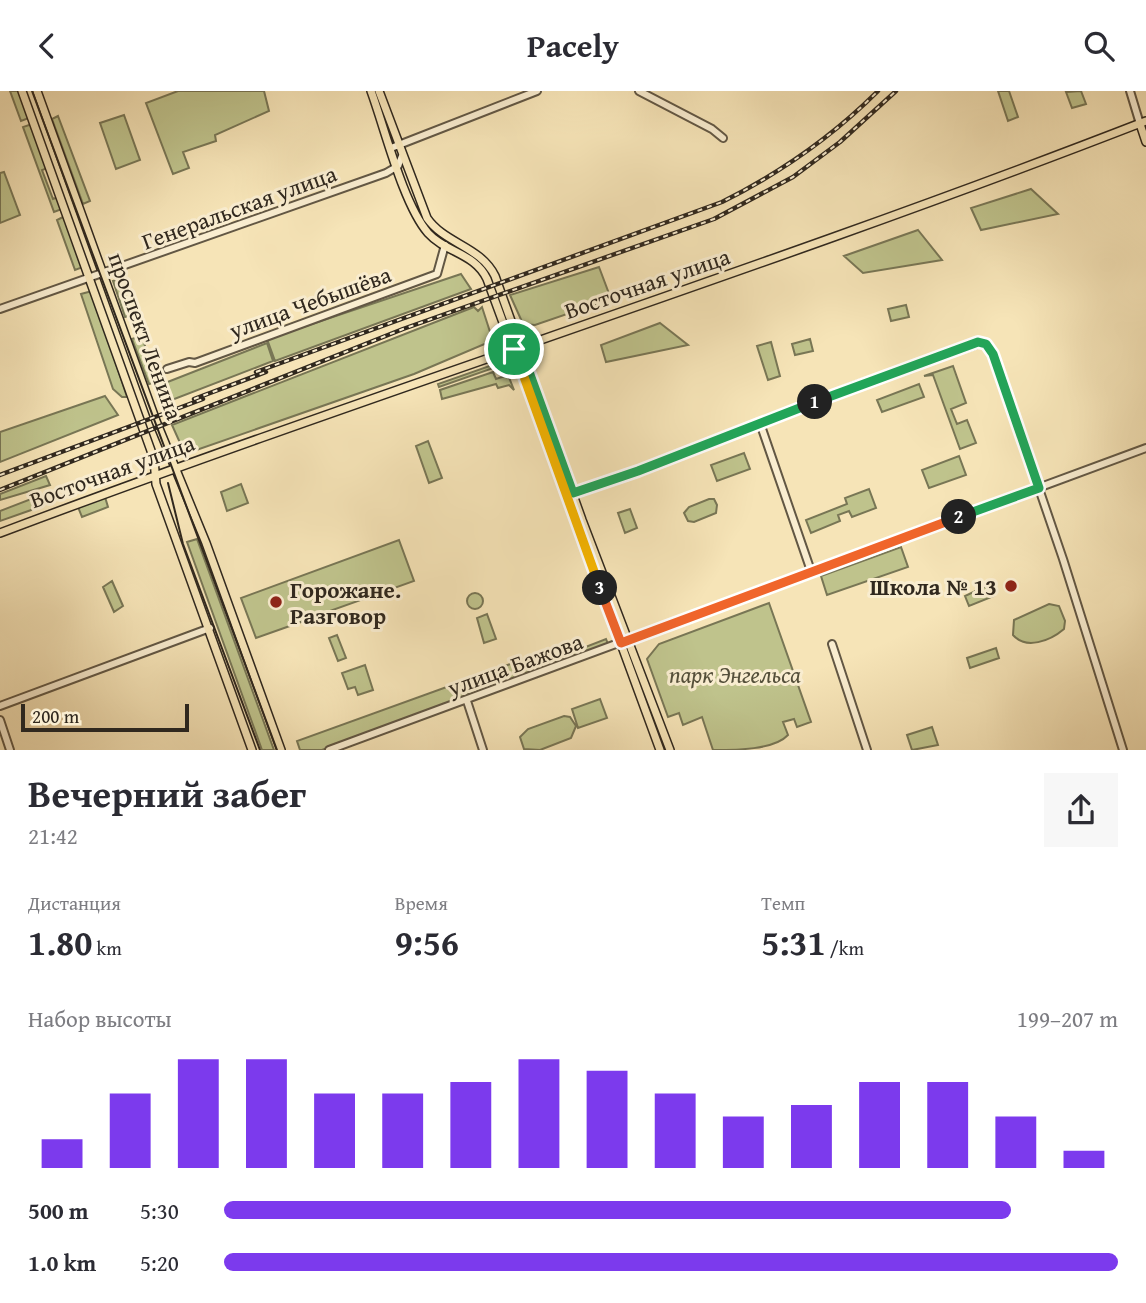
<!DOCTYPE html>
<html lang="ru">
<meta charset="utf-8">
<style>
body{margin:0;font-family:"Gentium Book Plus",serif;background:#f7f7f7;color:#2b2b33;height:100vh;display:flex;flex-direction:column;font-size:26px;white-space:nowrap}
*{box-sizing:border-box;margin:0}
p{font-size:23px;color:#7c7c81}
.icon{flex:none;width:38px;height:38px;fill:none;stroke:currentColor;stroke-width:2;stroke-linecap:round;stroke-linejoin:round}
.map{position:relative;height:659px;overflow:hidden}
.panel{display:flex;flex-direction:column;background:#fff;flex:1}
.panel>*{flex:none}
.scale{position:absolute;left:21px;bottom:18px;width:168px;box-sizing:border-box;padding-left:7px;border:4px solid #30281e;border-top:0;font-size:19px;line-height:24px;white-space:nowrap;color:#30281e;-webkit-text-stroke:5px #f9edd0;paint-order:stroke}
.pin{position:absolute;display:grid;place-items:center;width:60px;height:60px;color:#fff;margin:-30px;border:4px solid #fff;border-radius:50%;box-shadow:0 2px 7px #0007}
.km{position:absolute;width:35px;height:35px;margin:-18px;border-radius:50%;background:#222;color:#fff;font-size:19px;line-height:35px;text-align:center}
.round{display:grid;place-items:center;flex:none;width:74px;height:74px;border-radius:0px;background:#f7f7f7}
.summary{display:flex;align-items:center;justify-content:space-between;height:119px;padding:0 28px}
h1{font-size:38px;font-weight:800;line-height:52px}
.figures{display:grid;grid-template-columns:repeat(3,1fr);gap:10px;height:119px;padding:7px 28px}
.figures div{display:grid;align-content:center}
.figures b{font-size:35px;font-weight:800}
.figures small{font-size:19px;font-weight:400}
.figures p{font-size:19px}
.chart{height:196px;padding:14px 28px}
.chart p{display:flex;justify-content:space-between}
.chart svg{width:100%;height:126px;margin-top:7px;stroke:#7c3aed;stroke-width:6}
ul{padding:0 28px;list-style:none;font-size:23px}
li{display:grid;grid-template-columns:112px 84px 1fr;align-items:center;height:52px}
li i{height:18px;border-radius:9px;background:#7c3aed}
header{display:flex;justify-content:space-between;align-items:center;height:91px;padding:0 28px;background:#fff;font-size:32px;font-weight:800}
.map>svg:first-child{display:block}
.green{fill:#bfc38c;stroke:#787655;stroke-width:2}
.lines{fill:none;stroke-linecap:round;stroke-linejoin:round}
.minor-casing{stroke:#625744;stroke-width:10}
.major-casing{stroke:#30281e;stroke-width:10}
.minor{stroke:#f9edd0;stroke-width:6}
.major{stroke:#f6e4b7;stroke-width:7}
.tram{stroke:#30281e;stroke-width:2}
.rail-casing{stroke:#30281e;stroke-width:4.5}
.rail{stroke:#f9edd0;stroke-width:2;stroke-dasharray:5;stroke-linecap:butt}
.split-1-casing{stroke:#fff;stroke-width:14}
.split-2-casing{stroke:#fff;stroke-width:14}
.split-3-casing{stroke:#fff;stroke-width:14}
.split-4-casing{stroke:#fff;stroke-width:14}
.split-1{stroke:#22a559;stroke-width:9}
.split-2{stroke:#22a559;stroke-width:9}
.split-3{stroke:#f0652b;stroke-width:9}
.split-4{stroke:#f5b400;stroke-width:9}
.poi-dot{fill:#8f2418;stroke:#f9edd0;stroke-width:2.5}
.labels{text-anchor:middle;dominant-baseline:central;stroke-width:6;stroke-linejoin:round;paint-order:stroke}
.street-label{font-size:23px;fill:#30281e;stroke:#f9edd0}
.poi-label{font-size:23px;font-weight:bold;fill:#30281e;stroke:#f9edd0;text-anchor:end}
.park-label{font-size:23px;font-style:italic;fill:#544f3a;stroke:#f9edd0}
</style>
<header><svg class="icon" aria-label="back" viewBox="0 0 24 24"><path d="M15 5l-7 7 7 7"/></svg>Pacely<svg class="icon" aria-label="search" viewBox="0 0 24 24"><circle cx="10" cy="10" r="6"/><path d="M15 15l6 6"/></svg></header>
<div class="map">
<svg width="1146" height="659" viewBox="0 0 1146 659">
<rect width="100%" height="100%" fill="#f6e4b7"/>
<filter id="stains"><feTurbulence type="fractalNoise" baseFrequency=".00286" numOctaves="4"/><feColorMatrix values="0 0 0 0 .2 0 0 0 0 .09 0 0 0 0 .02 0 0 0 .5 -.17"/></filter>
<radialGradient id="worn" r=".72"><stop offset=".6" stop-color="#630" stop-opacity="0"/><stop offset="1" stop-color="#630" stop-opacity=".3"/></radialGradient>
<path class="green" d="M 10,0 L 20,0 L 29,27 L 21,30 Z
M 178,0 L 264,0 L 269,20 L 215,44 L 216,50 L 183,61 L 189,77 L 173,83 L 146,12 Z
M 998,0 L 1009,0 L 1018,26 L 1008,30 Z
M 1081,0 L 1086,13 L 1072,17 L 1066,1 Z
M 124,24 L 140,69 L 116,78 L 100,32 Z
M 58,25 L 90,110 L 83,113 L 52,28 Z
M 32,33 L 48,77 L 42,79 L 53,108 L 58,106 L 62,118 L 54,121 L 23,36 Z
M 4,81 L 20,124 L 0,132 L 0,82 Z
M 1031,98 L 1058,123 L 981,139 L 971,117 Z
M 65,125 L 83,176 L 75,179 L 57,129 Z
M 918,139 L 942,169 L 863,182 L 844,165 Z
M 599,176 L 611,208 L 535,234 L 523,233 L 510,204 Z
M 461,183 L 471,198 L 275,270 L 267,248 Z
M 120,188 L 132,224 L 125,226 L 113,190 Z
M 92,200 L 127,306 L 122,306 L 113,298 L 81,203 Z
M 906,214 L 909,226 L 891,230 L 888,218 Z
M 474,216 L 478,220 L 482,216 L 491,244 L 487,252 L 414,283 L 185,363 L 172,334 Z
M 660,232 L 688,254 L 606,271 L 601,254 Z
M 142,245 L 156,291 L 149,293 L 132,248 Z
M 810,248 L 813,260 L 795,264 L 792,253 Z
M 771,251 L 780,285 L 768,289 L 757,255 Z
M 267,252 L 273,270 L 164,312 L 165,292 Z
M 501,271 L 502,274 L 439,296 L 438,293 Z
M 953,275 L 966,312 L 951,318 L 957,333 L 967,329 L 976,352 L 960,358 L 933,284 L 924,285 Z
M 493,281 L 496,288 L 508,284 L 514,299 L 509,294 L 498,297 L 496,293 L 442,308 L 440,299 Z
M 919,293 L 924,306 L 882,321 L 877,309 Z
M 105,305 L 118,324 L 0,371 L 0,341 Z
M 428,350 L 442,387 L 429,392 L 416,355 Z
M 744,362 L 750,378 L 717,390 L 711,374 Z
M 959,365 L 966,384 L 929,397 L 922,379 Z
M 46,385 L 50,394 L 0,409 L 0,403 Z
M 241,393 L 248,412 L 227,420 L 221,401 Z
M 869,398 L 876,417 L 852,426 L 849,420 L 838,424 L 840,430 L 811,442 L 806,429 L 847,413 L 845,407 Z
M 105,406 L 108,416 L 82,426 L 78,416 Z
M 31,408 L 34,418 L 0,430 L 0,420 Z
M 709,408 L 714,408 L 717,414 L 716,422 L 694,431 L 688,430 L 684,422 L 689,416 Z
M 630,418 L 637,437 L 625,442 L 618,422 Z
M 197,448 L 274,659 L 262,659 L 187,451 Z
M 399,449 L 414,490 L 316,525 L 311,523 L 301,531 L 256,547 L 241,507 Z
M 901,456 L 908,476 L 827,504 L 821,485 Z
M 112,490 L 123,515 L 114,521 L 103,496 Z
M 986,495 L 992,496 L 994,505 L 969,515 L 965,505 Z
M467 510a8 8 0 1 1 16 0a8 8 0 1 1-16 0Z
M 769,512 L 811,631 L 797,636 L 794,628 L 783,631 L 788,644 C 774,659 736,659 713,659 L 702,626 L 683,634 L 679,622 L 668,626 L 647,568 L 659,553 Z
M 1049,513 L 1059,515 L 1065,530 L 1064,538 C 1050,550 1026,559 1013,544 L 1014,529 Z
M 487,523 L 496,548 L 484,552 L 477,527 Z
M 337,544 L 346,567 L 338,570 L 329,547 Z
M 606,548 L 608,553 L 322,659 L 300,659 L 297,650 L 538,563 L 542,573 Z
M 996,557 L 999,567 L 970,577 L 967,567 Z
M 365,574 L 373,599 L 358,604 L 355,596 L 348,598 L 342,582 Z
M 600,608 L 607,627 L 578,637 L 572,618 Z
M 564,625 L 570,626 L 576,635 L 571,647 L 540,659 L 524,658 L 520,646 L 528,638 Z
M 932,636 L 938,654 L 912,659 L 907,644 Z"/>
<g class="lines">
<g class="minor-casing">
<path id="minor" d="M 639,0 L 712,38 L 723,47
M 1130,0 L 1140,33
M 391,57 L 537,0
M 0,218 L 386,82 L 398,75 L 402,65
M 167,278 L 189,271 L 195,272 L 437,183 L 445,154
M 760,332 L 811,480
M 573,402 L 632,382 L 857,294 L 983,251 L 993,263 L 1063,468 L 1123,659
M 832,553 L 867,659
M 467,610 L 483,659
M 0,615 L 210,537
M 0,629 L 10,659
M 329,659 L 1146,357"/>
</g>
<g class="major-casing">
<path id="major" d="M 22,0 L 154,368 L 156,393 L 252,659
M 37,0 L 156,330 L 206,452 L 281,659
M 371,0 C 385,38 403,113 428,142 C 446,162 475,162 487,188 L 660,659
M 379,0 L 427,127 C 445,153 480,155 495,185 L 582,429 L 670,659
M 1140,33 L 1146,51
M 0,442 C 380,299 768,177 1146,30"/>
</g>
<use href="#minor" class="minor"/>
<use href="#major" class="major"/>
<path class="tram" d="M 32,0 L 277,659
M 168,392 L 183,453 L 260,659"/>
<g class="rail-casing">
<path id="rail" d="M 256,281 L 722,111 C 780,82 832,46 878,0
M 194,308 L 266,281
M 0,384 L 203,308
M 0,399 L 403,238 L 714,128 L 793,86 L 840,51 L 896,0"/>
</g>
<use href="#rail" class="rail"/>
</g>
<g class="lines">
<g class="split-1-casing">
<path id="split-1" d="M 514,258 L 520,256 L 573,402 L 638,380 L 815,311"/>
</g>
<g class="split-2-casing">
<path id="split-2" d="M 815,311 L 978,251 L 986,253 L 993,263 L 1039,397 L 959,426"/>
</g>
<g class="split-3-casing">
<path id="split-3" d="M 600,497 L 621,552 L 959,426"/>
</g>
<g class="split-4-casing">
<path id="split-4" d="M 514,258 L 600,497"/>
</g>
<use href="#split-1" class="split-1"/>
<use href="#split-2" class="split-2"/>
<use href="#split-3" class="split-3"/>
<use href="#split-4" class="split-4"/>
</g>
<g class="poi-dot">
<circle cx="1011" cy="495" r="7"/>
<circle cx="276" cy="511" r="7"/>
</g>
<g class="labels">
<g class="street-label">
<text transform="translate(239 116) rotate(-20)">Генеральская улица</text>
<text transform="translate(647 192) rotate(-19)">Восточная улица</text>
<text transform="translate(310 211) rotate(-20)">улица Чебышёва</text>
<text transform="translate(146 245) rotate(70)">проспект Ленина</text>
<text transform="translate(112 380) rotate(-20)">Восточная улица</text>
<text transform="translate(515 573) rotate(-20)">улица Бажова</text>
</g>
<g class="poi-label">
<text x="997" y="495">Школа № 13</text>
<text x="290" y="498" text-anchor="start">Горожане.<tspan x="290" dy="26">Разговор</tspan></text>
</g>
<g class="park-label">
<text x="735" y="583">парк Энгельса</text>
</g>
</g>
<rect width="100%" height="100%" filter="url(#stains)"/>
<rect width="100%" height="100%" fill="url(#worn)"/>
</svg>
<div class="scale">200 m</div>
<div class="pin" style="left:514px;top:258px;background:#1e9e55"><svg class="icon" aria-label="arrive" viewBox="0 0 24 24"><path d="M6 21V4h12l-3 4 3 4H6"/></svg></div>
<b class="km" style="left:815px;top:311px">1</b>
<b class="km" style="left:959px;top:426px">2</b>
<b class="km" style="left:600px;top:497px">3</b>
</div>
<section class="panel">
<div class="summary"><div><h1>Вечерний забег</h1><p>21:42</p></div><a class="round"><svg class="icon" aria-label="share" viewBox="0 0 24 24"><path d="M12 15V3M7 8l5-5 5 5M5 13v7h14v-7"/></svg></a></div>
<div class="figures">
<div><p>Дистанция</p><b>1.80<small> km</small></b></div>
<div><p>Время</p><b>9:56</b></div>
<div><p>Темп</p><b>5:31<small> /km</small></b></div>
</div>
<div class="chart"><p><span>Набор высоты</span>199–207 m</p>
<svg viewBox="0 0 160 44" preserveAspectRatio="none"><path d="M5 44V34M15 44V18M25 44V6M35 44V6M45 44V18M55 44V18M65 44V14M75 44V6M85 44V10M95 44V18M105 44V26M115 44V22M125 44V14M135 44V14M145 44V26M155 44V38"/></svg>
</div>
<ul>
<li><b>500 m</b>5:30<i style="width:88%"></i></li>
<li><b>1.0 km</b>5:20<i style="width:100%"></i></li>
</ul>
</section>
